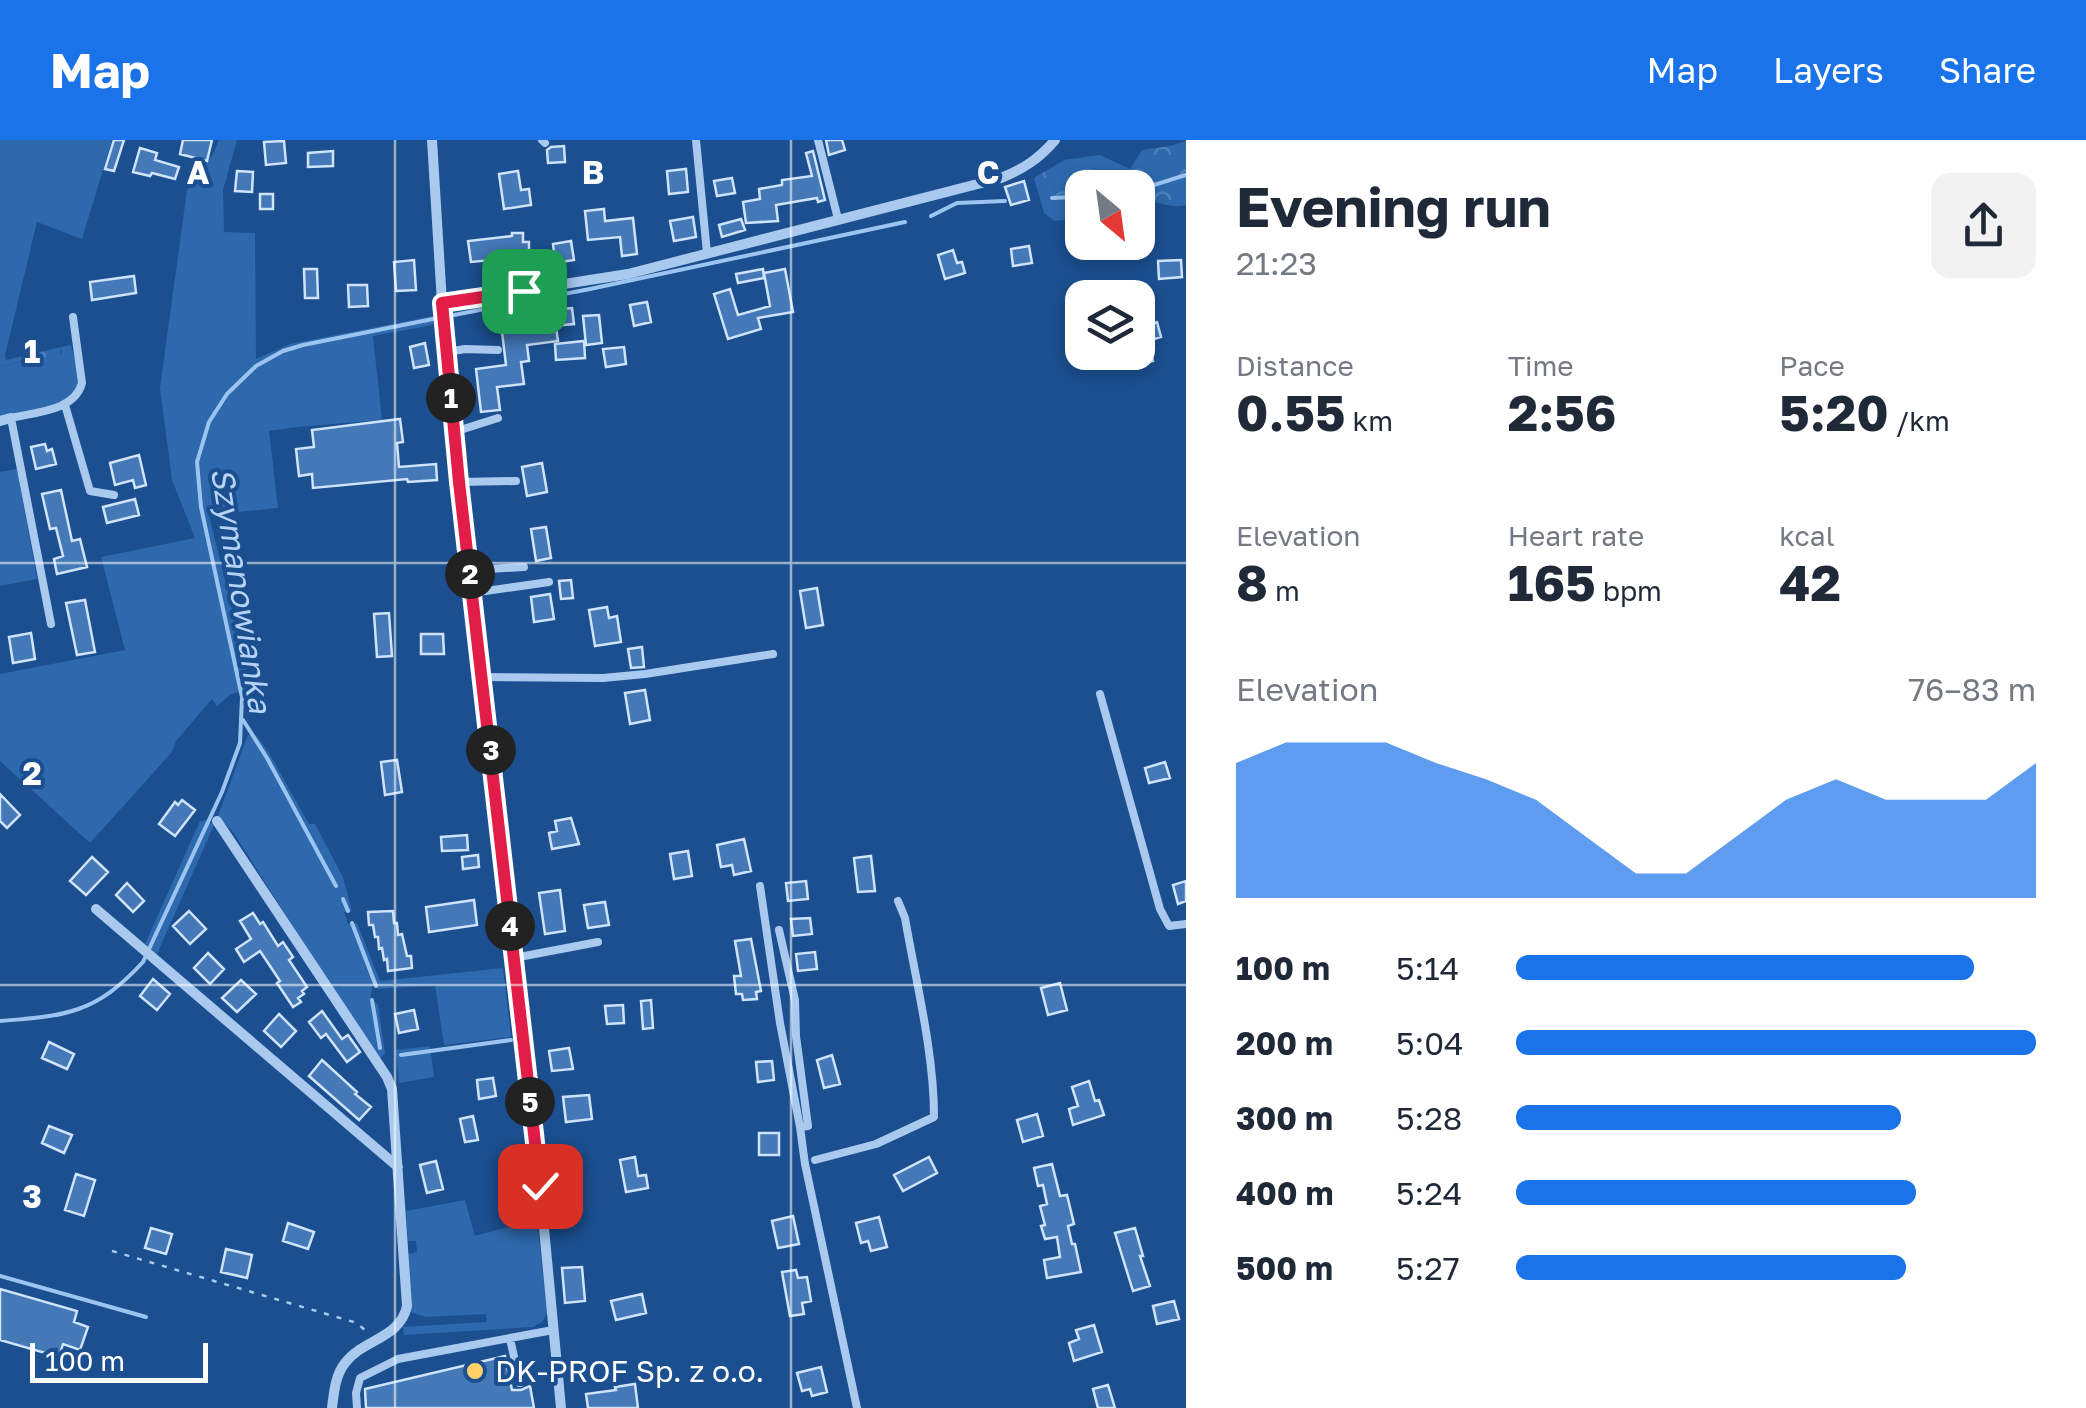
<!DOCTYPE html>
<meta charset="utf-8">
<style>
body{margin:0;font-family:"Golos Text",sans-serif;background:#f2f2f3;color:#1f2937;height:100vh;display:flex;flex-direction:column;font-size:38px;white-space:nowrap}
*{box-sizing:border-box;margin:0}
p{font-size:32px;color:#747a83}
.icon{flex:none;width:55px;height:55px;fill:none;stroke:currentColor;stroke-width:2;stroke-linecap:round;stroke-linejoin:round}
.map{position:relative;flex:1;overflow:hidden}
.details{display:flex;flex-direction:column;background:#fff;width:900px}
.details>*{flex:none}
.needle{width:65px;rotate:151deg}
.buttons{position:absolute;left:1065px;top:30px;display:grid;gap:20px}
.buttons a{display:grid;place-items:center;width:90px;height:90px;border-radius:20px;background:#fff;box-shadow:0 5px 15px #0003;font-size:50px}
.scale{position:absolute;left:30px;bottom:25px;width:178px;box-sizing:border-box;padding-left:10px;border:5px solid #fff;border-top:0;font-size:28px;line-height:35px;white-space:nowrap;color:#fff;-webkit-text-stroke:8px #1b4f8f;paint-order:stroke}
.pin{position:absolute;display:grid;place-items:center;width:85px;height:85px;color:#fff;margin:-42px;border-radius:20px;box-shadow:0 5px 15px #0006}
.km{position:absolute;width:50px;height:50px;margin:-25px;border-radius:50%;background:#222;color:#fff;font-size:28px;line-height:50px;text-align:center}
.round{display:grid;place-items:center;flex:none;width:105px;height:105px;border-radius:20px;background:#f2f2f3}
.overview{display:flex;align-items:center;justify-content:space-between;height:170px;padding:0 50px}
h1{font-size:55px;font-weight:700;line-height:75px}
.figures{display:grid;grid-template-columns:repeat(3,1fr);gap:15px;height:170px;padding:10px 50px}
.figures div{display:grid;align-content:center}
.figures b{font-size:50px;font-weight:700}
.figures small{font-size:28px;font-weight:400}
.figures p{font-size:28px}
.chart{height:280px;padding:20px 50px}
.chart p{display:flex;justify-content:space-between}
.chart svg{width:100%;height:180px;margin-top:10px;fill:#1a73e8;opacity:.7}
ul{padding:0 50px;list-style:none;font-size:32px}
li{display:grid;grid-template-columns:160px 120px 1fr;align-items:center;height:75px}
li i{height:25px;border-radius:12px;background:#1a73e8}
header{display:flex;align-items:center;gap:60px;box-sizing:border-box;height:140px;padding:0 50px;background:#1a73e8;color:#fff}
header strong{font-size:48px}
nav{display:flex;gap:55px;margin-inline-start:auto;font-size:35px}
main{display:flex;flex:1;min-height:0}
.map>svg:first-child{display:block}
.grass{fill:#2e69ad}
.forest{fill:url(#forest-crowns)}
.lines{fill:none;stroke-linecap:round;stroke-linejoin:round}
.stream{stroke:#9cc4f0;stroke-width:4}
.building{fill:#4478b7;stroke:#cfe3fa;stroke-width:2.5}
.path{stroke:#a9c9ee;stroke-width:2.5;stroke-dasharray:5 8;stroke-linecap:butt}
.service{stroke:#a9c9ee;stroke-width:8}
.minor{stroke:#a9c9ee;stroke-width:10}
.route-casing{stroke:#fff;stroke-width:20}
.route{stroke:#e11d48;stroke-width:12}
.grid{fill:none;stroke:#fff;stroke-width:2.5;stroke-opacity:0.55}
.poi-dot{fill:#ffd166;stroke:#1b4f8f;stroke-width:4}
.labels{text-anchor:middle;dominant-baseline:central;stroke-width:8;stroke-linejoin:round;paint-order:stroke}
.poi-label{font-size:30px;fill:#fff;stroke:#1b4f8f;text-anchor:start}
.water-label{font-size:32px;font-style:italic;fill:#b5d3f5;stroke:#1b4f8f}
.grid-label{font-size:32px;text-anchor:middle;font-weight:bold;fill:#fff;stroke:#1b4f8f;stroke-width:8;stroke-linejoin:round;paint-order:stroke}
</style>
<header>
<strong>Map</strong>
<nav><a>Map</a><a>Layers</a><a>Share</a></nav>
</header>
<main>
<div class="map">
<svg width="1186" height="1268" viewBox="0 0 1186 1268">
<defs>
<pattern id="forest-crowns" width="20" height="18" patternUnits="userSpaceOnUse" patternTransform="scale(2.5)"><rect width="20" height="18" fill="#2e69ad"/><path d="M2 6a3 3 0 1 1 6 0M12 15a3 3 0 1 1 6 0" fill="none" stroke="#4d80b9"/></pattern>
</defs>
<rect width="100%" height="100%" fill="#1b4f8f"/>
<path class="grass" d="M 0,0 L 112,0 L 82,99 L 37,82 L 5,215 L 0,216 Z
M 219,0 L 237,0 L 223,50 L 224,92 L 255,93 L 256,219 L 290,204 L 433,176 L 433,185 L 373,196 L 382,280 L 297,287 L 269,291 L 278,368 L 209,375 L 251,547 L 230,555 L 217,566 L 212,559 L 176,601 L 172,612 L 90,703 L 0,621 L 0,534 L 125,510 L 101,417 L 195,398 L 172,340 L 160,248 L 187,50 L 213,14 Z
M 71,205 C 74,217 80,233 78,245 C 75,266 19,272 0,277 L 0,227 L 39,217 L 56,220 L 62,212 L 61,207 Z
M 17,329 L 37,439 L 0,446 L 0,332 Z
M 248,595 L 256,595 L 269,613 L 309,684 L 315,684 L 343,737 L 352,771 L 344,772 L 348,784 L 357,783 L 380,841 L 503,828 L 511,897 L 444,905 L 435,845 L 378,849 L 373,843 L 370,860 L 378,864 L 385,914 L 378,919 L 233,692 L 218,676 Z
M 205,680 L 214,685 L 157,814 L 145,804 L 200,681 Z
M 430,906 L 434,937 L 399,943 L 396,910 Z
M 465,1060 L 475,1096 L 537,1079 L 547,1173 L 542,1182 L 533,1187 L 404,1195 L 403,1187 L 487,1182 L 486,1174 L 425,1177 L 410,1172 L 408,1114 L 417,1112 L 416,1101 L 408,1101 L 406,1071 Z"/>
<path class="forest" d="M 1186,1 L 1186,65 C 1169,70 1153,57 1138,63 L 1138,48 L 1082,48 L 1082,78 L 1054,81 L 1044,73 L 1034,38 L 1064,20 L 1100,15 L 1130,29 L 1142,10 L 1170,6 Z
M 61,207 L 59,223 C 41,212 20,222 0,227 L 0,216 L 5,215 L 6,220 Z"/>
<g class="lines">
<path class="stream" d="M 1138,50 L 1186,35
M 1052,58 L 1072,57 L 1082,54
M 931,76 L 957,63 L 1005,61
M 454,175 L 590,149 L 905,82
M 243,580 L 267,618 L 336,746
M 343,759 L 348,771
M 352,783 L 376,846
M 372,860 L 380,908
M 0,881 C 67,876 96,873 143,822 L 222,652 L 240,603 L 242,557 L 201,367 L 197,322 L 209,282 L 227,254 L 256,226 L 283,211 L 303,205 L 433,179
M 401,915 L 511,900
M 0,1136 L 146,1177"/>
</g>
<path class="building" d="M 114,0 L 124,0 L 114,31 L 105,29 Z
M 183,0 L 212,0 L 207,21 L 180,14 Z
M 826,0 L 842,0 L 845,10 L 829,15 Z
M 284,1 L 286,23 L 266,25 L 264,2 Z
M 564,6 L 565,22 L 548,23 L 547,10 L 551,7 Z
M 140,8 L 157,13 L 155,20 L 179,27 L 175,39 L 152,33 L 150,36 L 133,32 Z
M 333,11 L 333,26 L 308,27 L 308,13 Z
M 813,11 L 825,60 L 818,62 L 817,58 L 776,65 L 778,81 L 746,83 L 743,62 L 760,59 L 759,49 L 782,45 L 782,40 L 812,36 L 806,13 Z
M 686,29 L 688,52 L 669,54 L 667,31 Z
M 237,31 L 253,32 L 252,52 L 235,51 Z
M 518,31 L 521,50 L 529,49 L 531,65 L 504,69 L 499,34 Z
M 732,38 L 735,53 L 717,56 L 714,41 Z
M 1024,41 L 1029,60 L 1011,65 L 1005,47 Z
M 260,54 L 273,54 L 273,69 L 260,69 Z
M 604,69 L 605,81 L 633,78 L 637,114 L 622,116 L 620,97 L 588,100 L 585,71 Z
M 693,77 L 696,97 L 674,101 L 670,81 Z
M 741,79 L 745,90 L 722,97 L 719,85 Z
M 512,93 L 523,93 L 523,102 L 529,102 L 529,122 L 513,122 L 513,118 L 471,122 L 468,101 L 512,96 Z
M 571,101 L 574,120 L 555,123 L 553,104 Z
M 1029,106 L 1032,123 L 1013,126 L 1011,109 Z
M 953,110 L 957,123 L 962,122 L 965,133 L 945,139 L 938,115 Z
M 414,120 L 416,150 L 396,151 L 394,122 Z
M 1181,120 L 1182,137 L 1159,139 L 1158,121 Z
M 304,129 L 317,129 L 318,158 L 305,158 Z
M 763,129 L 764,138 L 738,143 L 736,134 Z
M 785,129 L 793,172 L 758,178 L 761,189 L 728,199 L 714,154 L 730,149 L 738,175 L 770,166 L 764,133 Z
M 134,136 L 136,153 L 92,160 L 90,142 Z
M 348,145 L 367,145 L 368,166 L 349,167 Z
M 647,162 L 651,182 L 634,186 L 630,165 Z
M 572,168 L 574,184 L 552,186 L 550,170 Z
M 599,175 L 602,203 L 586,205 L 583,176 Z
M 1157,182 L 1161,197 L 1148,201 L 1144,186 Z
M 556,187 L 558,201 L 527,205 L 529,221 L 521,222 L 524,244 L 497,247 L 500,270 L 481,272 L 476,229 L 506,225 L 502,192 L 525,188 L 525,192 Z
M 584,201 L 585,218 L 556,220 L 555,204 Z
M 1148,202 L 1153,221 L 1133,227 L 1129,212 L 1138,212 L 1138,205 Z
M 425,203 L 429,225 L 414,228 L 410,207 Z
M 624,207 L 626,224 L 606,227 L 603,209 Z
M 400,279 L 403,302 L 397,303 L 399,327 L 436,324 L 437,340 L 408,342 L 407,339 L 313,348 L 312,334 L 299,336 L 296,309 L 314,307 L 312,290 Z
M 45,304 L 47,311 L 52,309 L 56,324 L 36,329 L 31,307 Z
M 139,315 L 146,345 L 135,348 L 133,340 L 115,345 L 110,323 Z
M 542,323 L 547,352 L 527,356 L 522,327 Z
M 61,350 L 72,401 L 80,399 L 87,427 L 57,434 L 54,419 L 63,416 L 56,388 L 50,389 L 42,354 Z
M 135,359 L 139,375 L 107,383 L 103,367 Z
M 546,387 L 551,418 L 536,421 L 531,389 Z
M 571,440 L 573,458 L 561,459 L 559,441 Z
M 817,448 L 823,485 L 806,488 L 800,451 Z
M 550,454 L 554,479 L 534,482 L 531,457 Z
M 85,460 L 95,512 L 77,515 L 66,463 Z
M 607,467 L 609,478 L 617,476 L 621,502 L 595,506 L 589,470 Z
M 389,473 L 392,516 L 377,517 L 374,474 Z
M 31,493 L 35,519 L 13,523 L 9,497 Z
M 421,494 L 443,494 L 444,514 L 421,514 Z
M 642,507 L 644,527 L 631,528 L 628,509 Z
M 645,550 L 650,580 L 630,584 L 625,553 Z
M 397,620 L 402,652 L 385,655 L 381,622 Z
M 1165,622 L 1170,638 L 1149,643 L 1145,628 Z
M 0,654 L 20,675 L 7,688 L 0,681 Z
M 182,660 L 195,670 L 175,696 L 159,684 L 175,662 L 178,665 Z
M 571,678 L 579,704 L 552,709 L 549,693 L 557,691 L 555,681 Z
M 467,695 L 468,710 L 442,711 L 441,697 Z
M 744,699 L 751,731 L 734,735 L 732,725 L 721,727 L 717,705 Z
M 688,711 L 692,736 L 674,739 L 670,714 Z
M 478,715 L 479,727 L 463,729 L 462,717 Z
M 871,716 L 875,751 L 858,752 L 854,718 Z
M 92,717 L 108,732 L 86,755 L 70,741 Z
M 806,741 L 808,759 L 788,761 L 786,743 Z
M 1186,741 L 1186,761 L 1178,764 L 1173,745 Z
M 127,743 L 144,761 L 133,772 L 116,755 Z
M 560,750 L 565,791 L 545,794 L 539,753 Z
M 474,760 L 477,785 L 429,792 L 426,767 Z
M 605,762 L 609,785 L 588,788 L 584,765 Z
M 189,771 L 206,789 L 190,804 L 173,786 Z
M 393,771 L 394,783 L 397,783 L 398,795 L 402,794 L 407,816 L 411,816 L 412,828 L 388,831 L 387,819 L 384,820 L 382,808 L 379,809 L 378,797 L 375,797 L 373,785 L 369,785 L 368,772 Z
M 253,773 L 260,784 L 263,782 L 278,806 L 283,802 L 293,817 L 289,820 L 307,847 L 302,851 L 304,854 L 298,858 L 301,862 L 293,867 L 277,843 L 280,841 L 260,811 L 244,822 L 236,809 L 251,799 L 240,781 Z
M 810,778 L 812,794 L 793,796 L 791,779 Z
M 751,799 L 761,851 L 756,852 L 757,859 L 743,860 L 742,854 L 736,854 L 734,836 L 741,836 L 735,801 Z
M 815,812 L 817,829 L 798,831 L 796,814 Z
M 208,813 L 224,829 L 210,844 L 194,828 Z
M 153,839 L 170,854 L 157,870 L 140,856 Z
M 241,840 L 256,854 L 237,872 L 222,858 Z
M 1060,843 L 1067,870 L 1048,875 L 1041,848 Z
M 651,860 L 653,888 L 643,889 L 641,861 Z
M 623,865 L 624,883 L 607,884 L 605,866 Z
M 414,870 L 418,889 L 399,893 L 395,874 Z
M 322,871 L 342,899 L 348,895 L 360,912 L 347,922 L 326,894 L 321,898 L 309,882 Z
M 279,874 L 296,891 L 281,907 L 264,891 Z
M 49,902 L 74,914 L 67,929 L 42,918 Z
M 569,908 L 573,929 L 552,931 L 549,911 Z
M 832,915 L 840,944 L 824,948 L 817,920 Z
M 322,920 L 357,952 L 355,954 L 371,967 L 359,980 L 309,936 Z
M 772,921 L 774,940 L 758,942 L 756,922 Z
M 493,938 L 496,956 L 479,959 L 477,940 Z
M 1089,941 L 1095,961 L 1099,960 L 1104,975 L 1073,985 L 1069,969 L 1078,966 L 1072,947 Z
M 589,955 L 592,979 L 566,982 L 563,957 Z
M 1037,974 L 1043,996 L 1023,1002 L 1017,980 Z
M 473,976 L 478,1000 L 465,1002 L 460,979 Z
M 49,986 L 72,995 L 64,1013 L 42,1003 Z
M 759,993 L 779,993 L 779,1015 L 759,1015 Z
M 635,1017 L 638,1036 L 646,1035 L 648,1048 L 626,1052 L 620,1020 Z
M 929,1017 L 937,1033 L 903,1051 L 894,1035 Z
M 436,1021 L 443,1049 L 427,1053 L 420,1025 Z
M 1052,1024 L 1060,1056 L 1067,1055 L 1074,1084 L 1068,1086 L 1072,1104 L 1075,1104 L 1081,1132 L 1047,1138 L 1044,1120 L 1060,1117 L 1057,1097 L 1045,1099 L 1041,1086 L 1045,1085 L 1040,1066 L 1047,1064 L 1043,1045 L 1038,1046 L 1034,1028 Z
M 76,1034 L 95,1040 L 84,1076 L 65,1070 Z
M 793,1076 L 799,1104 L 778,1108 L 772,1081 Z
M 879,1077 L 887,1107 L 871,1111 L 868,1101 L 861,1103 L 856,1083 Z
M 288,1083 L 314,1092 L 308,1109 L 283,1101 Z
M 151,1088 L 172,1094 L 166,1114 L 145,1108 Z
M 1135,1088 L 1143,1116 L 1140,1116 L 1150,1146 L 1133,1151 L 1115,1093 Z
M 226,1109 L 252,1115 L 247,1138 L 221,1132 Z
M 582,1127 L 585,1161 L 565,1163 L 562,1128 Z
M 796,1130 L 798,1138 L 807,1137 L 811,1161 L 802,1163 L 804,1174 L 790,1176 L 782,1132 Z
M 0,1149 L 77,1171 L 74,1182 L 88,1187 L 80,1210 L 63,1204 L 59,1217 L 0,1200 Z
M 642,1154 L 646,1173 L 616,1180 L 611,1161 Z
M 1174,1161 L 1179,1179 L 1157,1184 L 1153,1166 Z
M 1094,1185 L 1102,1212 L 1074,1221 L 1069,1203 L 1079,1199 L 1076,1190 Z
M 505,1216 L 512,1250 L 521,1250 L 530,1246 L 534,1268 L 366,1268 L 365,1249 Z
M 821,1227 L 827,1252 L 812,1256 L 810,1249 L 802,1251 L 797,1233 Z
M 635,1244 L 638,1268 L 588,1268 L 586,1254 L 616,1250 L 615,1247 Z
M 1108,1245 L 1115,1268 L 1098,1268 L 1093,1249 Z"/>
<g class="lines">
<path class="path" d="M 112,1111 L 357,1183 L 367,1192"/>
<path class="service" d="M 542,0 L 545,3
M 696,0 L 707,113
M 818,0 L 838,79
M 447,212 L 465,209 L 498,210
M 65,265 L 90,351 L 114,355
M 454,292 L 498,278
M 459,342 L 516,341
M 469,430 L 524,427
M 472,453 L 549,442
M 51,484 L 11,278 C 35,272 75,271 82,243 L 73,177
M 482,537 L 603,538 L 645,534 L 773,514
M 1100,554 L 1160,769 L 1169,786 L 1186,784
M 760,746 L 780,883 L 800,987 L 805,1024 L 857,1268
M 779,790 L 795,860 L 796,896 L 808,986 L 800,987
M 514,818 L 598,802
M 815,1020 L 876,1004 L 934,977 C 934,912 916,842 905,778 L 898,761
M 510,1199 L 520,1243
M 357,1268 L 356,1253 L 360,1238 L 398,1219 L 553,1190"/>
<path class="minor" d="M 432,0 L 442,163 L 459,342 L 540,1046 L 561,1268
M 442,163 L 628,134 L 1001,38 C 1023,29 1039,19 1055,0
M 0,281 L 11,278
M 217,681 L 387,937 L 392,949 L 407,1166 C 400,1199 363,1199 345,1223 C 335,1236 334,1252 332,1268
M 96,769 L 398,1027"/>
</g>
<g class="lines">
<g class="route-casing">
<path id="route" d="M 524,151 L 442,163 L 459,342 L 540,1046"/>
</g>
<use href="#route" class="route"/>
</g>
<path class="grid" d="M 395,0 L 395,1268M 791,0 L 791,1268M 0,423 L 1186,423M 0,845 L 1186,845"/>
<circle class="poi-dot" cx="475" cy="1231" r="10"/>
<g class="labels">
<g class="poi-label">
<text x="495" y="1231">DK-PROF Sp. z o.o.</text>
</g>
<g class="water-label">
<text transform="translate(242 450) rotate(81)">Szymanowianka</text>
</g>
</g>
<g class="grid-label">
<text x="198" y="44">A</text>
<text x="593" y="44">B</text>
<text x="988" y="44">C</text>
<text x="32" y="223">1</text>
<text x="32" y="645">2</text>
<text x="32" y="1068">3</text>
</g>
</svg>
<div class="buttons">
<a><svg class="needle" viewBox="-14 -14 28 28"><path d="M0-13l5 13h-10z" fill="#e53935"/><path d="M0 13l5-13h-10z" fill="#747a83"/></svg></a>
<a><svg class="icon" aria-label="layers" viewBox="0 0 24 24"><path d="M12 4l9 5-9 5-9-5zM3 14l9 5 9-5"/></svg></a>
</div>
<div class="scale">100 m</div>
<div class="pin" style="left:524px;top:151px;background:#1e9e55"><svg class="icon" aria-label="arrive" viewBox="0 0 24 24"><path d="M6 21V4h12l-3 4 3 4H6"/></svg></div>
<div class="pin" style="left:540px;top:1046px;background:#d93025"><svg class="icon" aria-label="check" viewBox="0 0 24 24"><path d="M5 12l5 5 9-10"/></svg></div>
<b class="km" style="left:451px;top:258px">1</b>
<b class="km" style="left:470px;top:434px">2</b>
<b class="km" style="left:491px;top:610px">3</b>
<b class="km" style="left:510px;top:786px">4</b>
<b class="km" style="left:530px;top:962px">5</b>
</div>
<section class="details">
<div class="overview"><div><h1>Evening run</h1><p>21:23</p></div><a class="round"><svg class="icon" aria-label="share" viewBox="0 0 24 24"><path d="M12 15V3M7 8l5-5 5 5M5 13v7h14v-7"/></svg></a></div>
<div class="figures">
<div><p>Distance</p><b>0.55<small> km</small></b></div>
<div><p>Time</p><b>2:56</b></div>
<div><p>Pace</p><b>5:20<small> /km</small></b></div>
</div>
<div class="figures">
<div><p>Elevation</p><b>8<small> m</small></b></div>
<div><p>Heart rate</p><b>165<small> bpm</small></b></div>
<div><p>kcal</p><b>42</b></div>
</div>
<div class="chart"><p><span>Elevation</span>76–83 m</p>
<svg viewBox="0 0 160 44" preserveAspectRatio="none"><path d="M0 44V11L10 6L20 6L30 6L40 11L50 15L60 20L70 29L80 38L90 38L100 29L110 20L120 15L130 20L140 20L150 20L160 11V44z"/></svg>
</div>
<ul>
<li><b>100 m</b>5:14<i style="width:88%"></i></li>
<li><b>200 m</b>5:04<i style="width:100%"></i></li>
<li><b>300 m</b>5:28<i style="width:74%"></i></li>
<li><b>400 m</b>5:24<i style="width:77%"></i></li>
<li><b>500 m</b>5:27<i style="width:75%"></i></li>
</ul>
</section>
</main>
